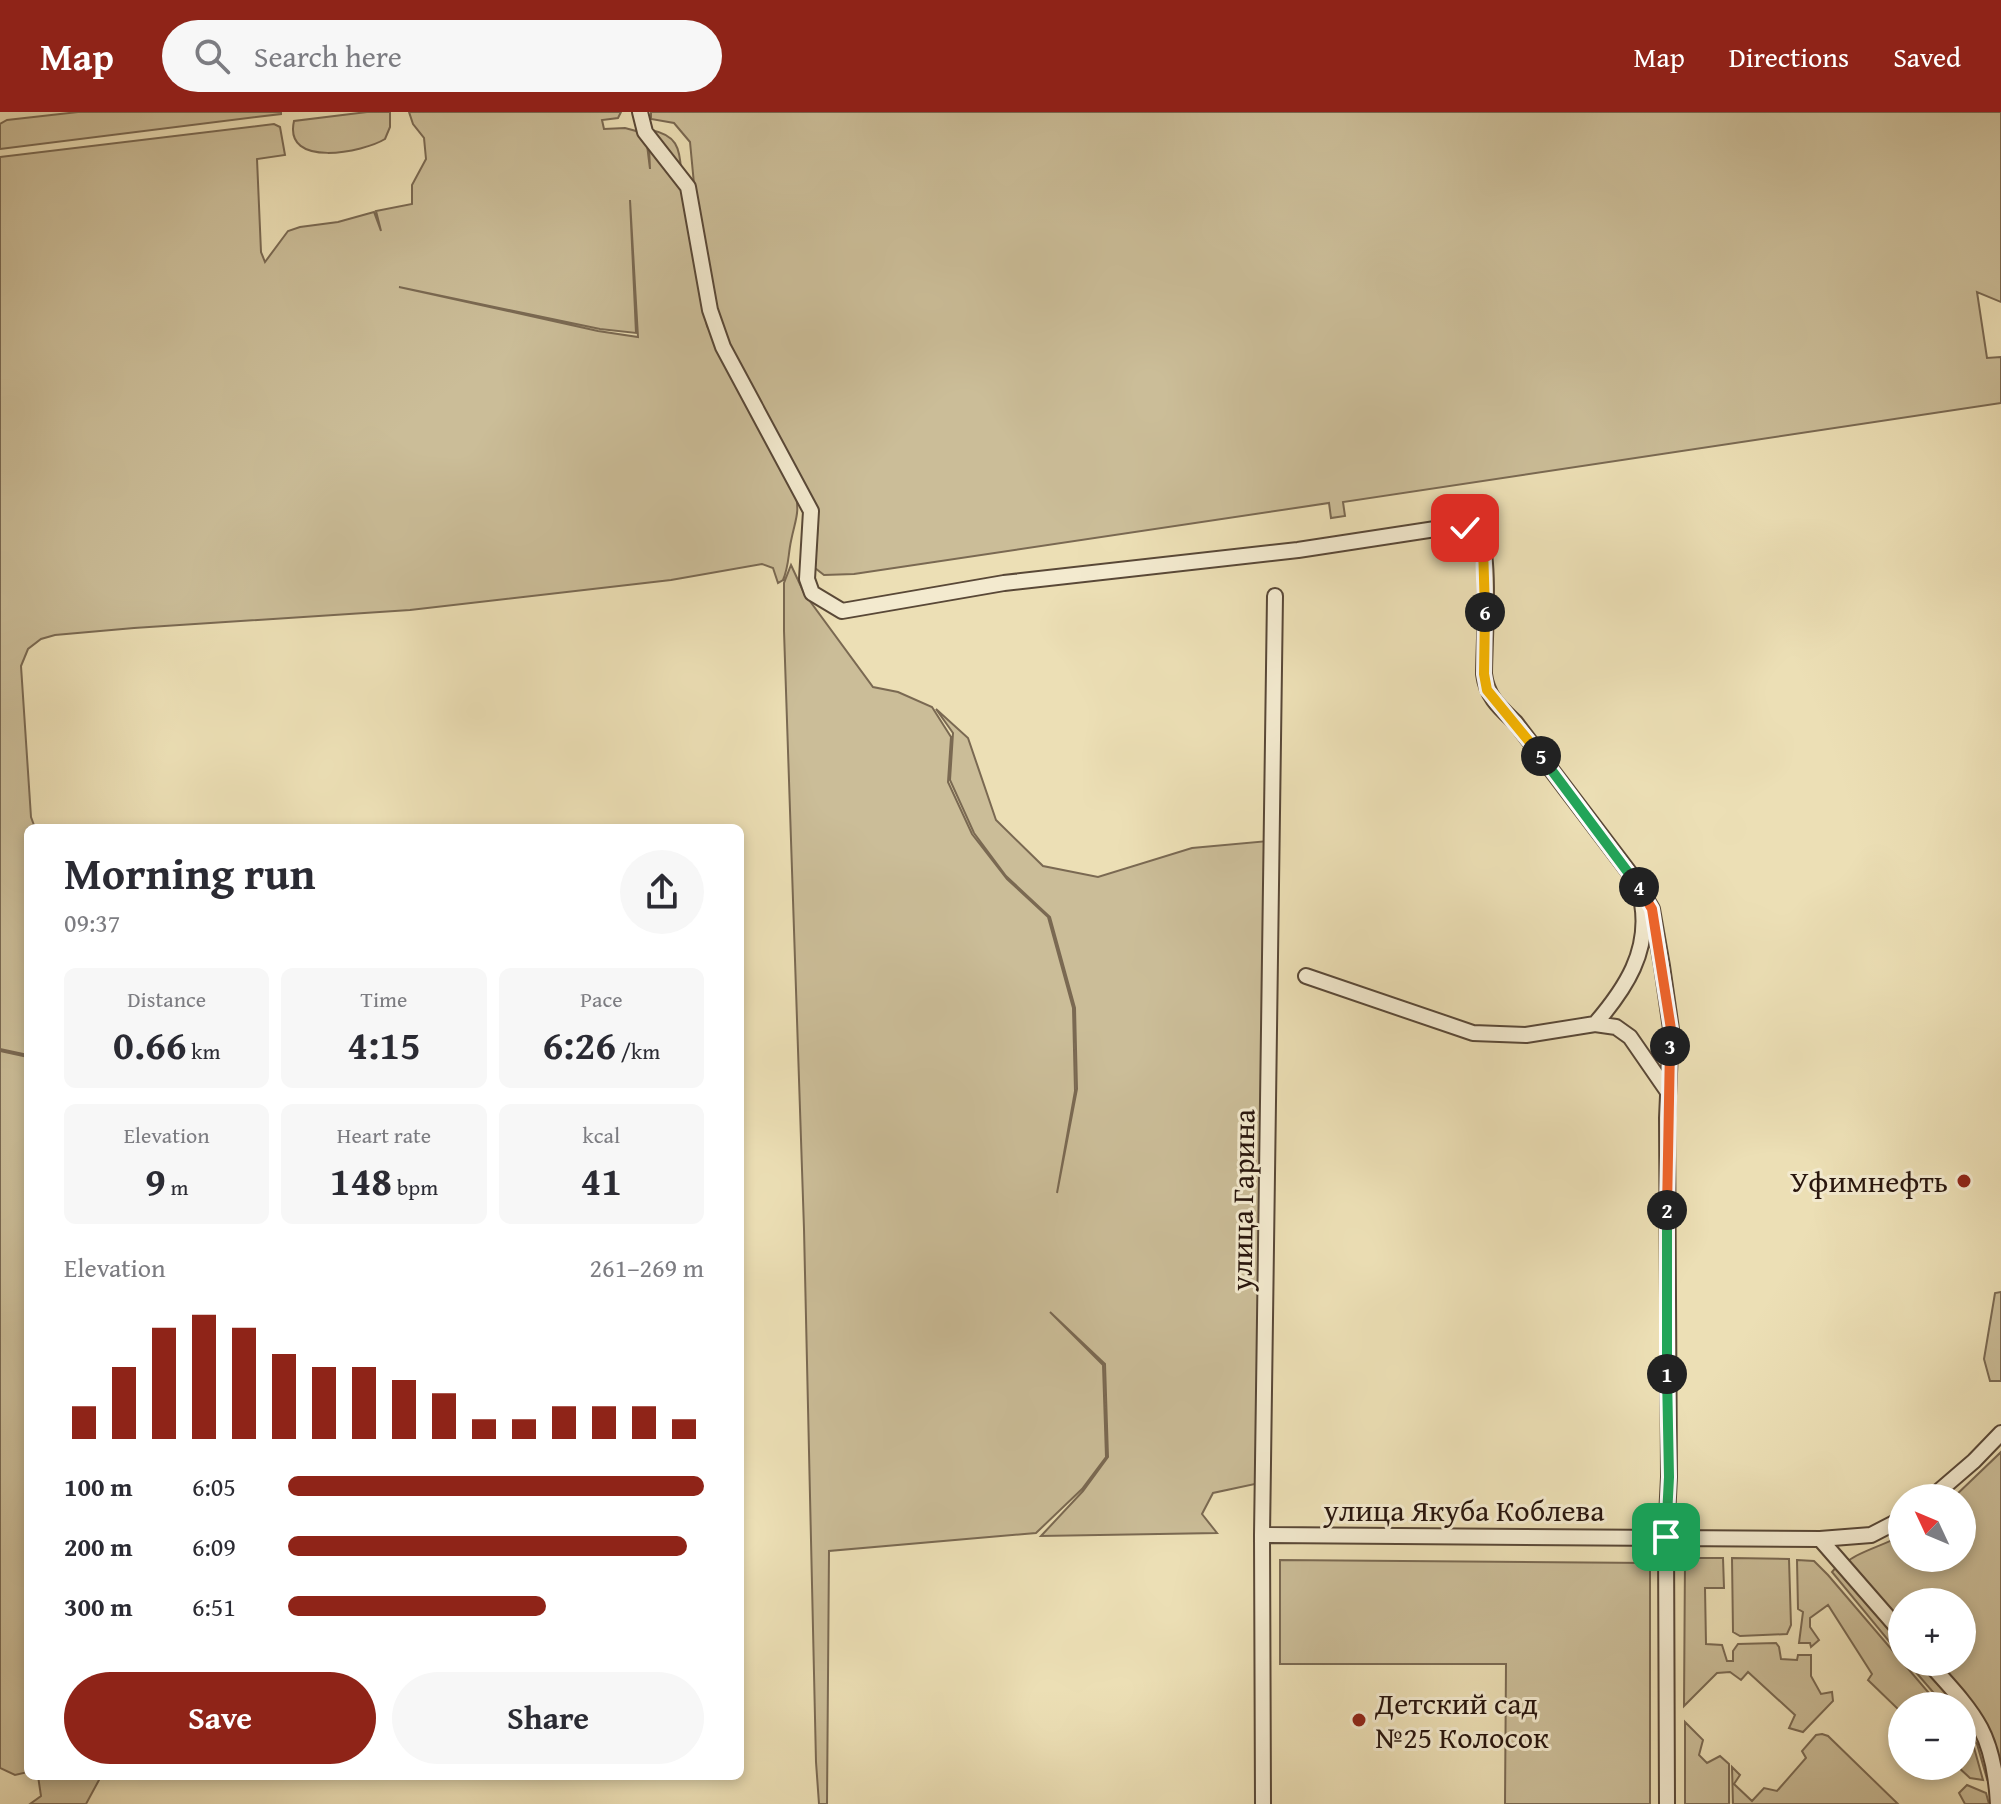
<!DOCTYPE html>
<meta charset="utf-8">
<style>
body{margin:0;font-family:"Gentium Book Plus",serif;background:#f7f7f7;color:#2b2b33;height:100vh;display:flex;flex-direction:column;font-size:30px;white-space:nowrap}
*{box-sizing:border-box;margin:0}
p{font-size:26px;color:#7c7c81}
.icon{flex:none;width:44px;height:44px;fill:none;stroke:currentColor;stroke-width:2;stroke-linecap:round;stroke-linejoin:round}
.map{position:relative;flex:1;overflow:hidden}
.side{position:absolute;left:24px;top:712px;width:720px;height:956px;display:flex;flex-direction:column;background:#fff;border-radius:12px;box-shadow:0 4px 12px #0003}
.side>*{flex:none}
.needle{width:52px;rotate:314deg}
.buttons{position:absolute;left:1888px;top:1372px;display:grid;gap:16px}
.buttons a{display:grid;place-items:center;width:88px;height:88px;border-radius:50%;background:#fff;box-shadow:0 4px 12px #0003;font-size:40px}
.pin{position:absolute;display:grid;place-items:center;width:68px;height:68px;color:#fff;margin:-34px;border-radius:16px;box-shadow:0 4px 12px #0006}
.km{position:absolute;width:40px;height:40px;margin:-20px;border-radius:50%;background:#222;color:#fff;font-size:22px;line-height:40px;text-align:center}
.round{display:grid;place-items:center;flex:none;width:84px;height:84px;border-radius:42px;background:#f7f7f7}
.headline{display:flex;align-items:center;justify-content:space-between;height:136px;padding:0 40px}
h1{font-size:44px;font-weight:800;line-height:60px}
.figures{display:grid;grid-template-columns:repeat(3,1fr);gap:12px;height:136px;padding:8px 40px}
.figures div{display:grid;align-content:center;border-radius:12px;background:#f7f7f7;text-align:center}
.figures b{font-size:40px;font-weight:800}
.figures small{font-size:22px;font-weight:400}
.figures p{font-size:22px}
.chart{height:224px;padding:16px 40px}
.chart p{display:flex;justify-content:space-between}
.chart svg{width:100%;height:144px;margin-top:8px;stroke:#8f2418;stroke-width:6}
.button{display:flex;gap:16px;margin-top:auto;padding:16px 40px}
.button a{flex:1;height:92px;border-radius:48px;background:#8f2418;color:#fff;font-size:32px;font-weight:800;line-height:92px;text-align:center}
.button a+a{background:#f7f7f7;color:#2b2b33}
ul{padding:0 40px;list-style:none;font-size:26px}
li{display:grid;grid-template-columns:128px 96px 1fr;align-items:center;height:60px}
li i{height:20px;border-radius:10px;background:#8f2418}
header{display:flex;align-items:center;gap:48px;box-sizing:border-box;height:112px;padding:0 40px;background:#8f2418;color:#fff}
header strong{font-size:38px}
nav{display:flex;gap:44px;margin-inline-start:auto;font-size:28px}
.search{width:560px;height:72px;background:#f7f7f7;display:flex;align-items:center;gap:20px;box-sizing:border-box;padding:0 28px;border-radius:44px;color:#7c7c81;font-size:30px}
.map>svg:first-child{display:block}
.green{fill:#cbbd98;stroke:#7a6952;stroke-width:2;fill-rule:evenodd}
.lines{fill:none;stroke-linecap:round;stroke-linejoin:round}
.minor-casing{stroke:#594837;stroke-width:18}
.minor{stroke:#f3eacf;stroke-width:14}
.split-1-casing{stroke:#fff;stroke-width:16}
.split-2-casing{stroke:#fff;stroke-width:16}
.split-3-casing{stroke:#fff;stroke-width:16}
.split-4-casing{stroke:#fff;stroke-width:16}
.split-5-casing{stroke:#fff;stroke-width:16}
.split-6-casing{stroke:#fff;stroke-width:16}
.split-7-casing{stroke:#fff;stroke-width:16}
.split-1{stroke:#22a559;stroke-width:10}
.split-2{stroke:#22a559;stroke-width:10}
.split-3{stroke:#f0652b;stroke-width:10}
.split-4{stroke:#f0652b;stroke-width:10}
.split-5{stroke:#22a559;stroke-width:10}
.split-6{stroke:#f5b400;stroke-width:10}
.split-7{stroke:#f5b400;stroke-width:10}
.poi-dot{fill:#8f2418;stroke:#f3eacf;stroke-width:3}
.labels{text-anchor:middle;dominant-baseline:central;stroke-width:6;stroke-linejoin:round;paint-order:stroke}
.poi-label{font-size:30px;fill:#28150d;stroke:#f3eacf;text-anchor:end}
.street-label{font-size:30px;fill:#28150d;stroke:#f3eacf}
</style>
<header>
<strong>Map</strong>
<div class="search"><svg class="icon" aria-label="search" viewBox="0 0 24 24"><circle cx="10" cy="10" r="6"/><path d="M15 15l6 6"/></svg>Search here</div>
<nav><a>Map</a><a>Directions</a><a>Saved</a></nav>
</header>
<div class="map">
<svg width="2001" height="1692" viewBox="0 0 2001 1692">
<rect width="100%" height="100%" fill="#ecdfb5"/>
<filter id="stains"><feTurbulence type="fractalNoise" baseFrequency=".0025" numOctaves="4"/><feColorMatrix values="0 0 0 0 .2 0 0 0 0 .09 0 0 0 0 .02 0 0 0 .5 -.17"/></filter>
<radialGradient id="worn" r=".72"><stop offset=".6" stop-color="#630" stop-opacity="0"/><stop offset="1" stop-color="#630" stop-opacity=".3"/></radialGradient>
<path class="green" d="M 78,0 L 281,0 L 281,2 L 0,37 L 0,12 L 7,8 Z
M 367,0 L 390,0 L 390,15 L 385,27 C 364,40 283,57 294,9 Z
M 409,0 L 621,0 L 618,6 L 602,8 L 604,17 L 625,16 L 636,19 L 647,33 L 650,57 L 649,35 L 683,78 L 707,214 L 795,377 C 800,403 796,404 791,429 C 788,443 789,454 783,468 L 778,471 L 773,456 L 762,452 L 671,468 L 410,498 L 134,516 L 55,523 L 41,527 L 28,537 L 21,554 L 31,705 L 35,716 L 28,716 L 28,943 L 0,937 L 0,45 L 274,12 L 280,15 L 285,43 L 257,47 L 261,140 L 265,150 L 288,119 L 300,115 L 338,110 L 374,100 L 381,119 L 376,99 L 412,92 L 412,73 L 426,47 L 424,26 L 413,12 ZM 630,88 L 638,225 L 598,219 L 399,175 L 600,217 L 636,221 Z
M 651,0 L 2001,0 L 2001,190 L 1977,180 L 1987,246 L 2001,245 L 2001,291 L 1343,390 L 1345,404 L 1331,406 L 1329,391 L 854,462 L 824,463 L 815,456 L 818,409 L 808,382 L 727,232 L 715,196 L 698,114 L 690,30 L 674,11 L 651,7 Z
M 651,18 C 676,23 680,35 681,59 Z
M 791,453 L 804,481 L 873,575 L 898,580 L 932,595 L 951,625 L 948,670 L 972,722 L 1007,767 L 1048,805 L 1073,896 L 1075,979 L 1057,1081 L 1077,977 L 1075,896 L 1050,805 L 1006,764 L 974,721 L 950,668 L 953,621 L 936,597 L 968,626 L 996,708 L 1043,754 L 1098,765 L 1192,736 L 1268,729 L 1265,1004 L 1255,1372 L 1213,1381 L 1202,1402 L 1217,1421 L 1041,1424 L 1083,1379 L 1108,1345 L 1105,1252 L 1050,1200 L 1103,1253 L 1106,1345 L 1082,1377 L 1036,1421 L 829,1439 L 827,1692 L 819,1692 L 816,1650 L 804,1117 L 784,519 L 784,471 Z
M 0,939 L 28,945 L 28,1660 L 15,1663 L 0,1656 Z
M 2001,1180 L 2001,1269 L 1990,1269 L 1984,1247 L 1995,1181 Z
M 2001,1340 L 2001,1656 C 1993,1611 1966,1583 1936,1550 L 1962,1550 L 1962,1490 L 1902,1490 L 1902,1514 L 1847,1450 C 1855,1441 1888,1432 1902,1423 L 1902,1446 L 1962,1446 L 1962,1386 L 1953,1386 Z
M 1685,1446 L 1723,1446 L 1724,1476 L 1705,1476 L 1706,1532 L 1722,1533 L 1727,1549 L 1733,1549 L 1733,1539 L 1738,1532 L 1776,1531 L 1779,1535 L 1781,1547 L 1797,1548 L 1798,1543 L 1811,1543 L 1811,1564 L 1821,1582 L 1832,1580 L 1833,1589 L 1803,1620 L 1789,1616 L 1795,1603 L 1748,1560 L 1741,1568 L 1730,1560 L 1717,1561 L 1684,1594 Z
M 1732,1446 L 1789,1447 L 1791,1513 L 1787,1522 L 1740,1524 L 1733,1520 Z
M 1280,1448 L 1650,1451 L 1650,1692 L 1505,1692 L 1506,1552 L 1280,1552 Z
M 1797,1448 L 1814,1449 L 1828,1463 L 1940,1594 L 1902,1594 L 1902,1601 L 1868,1568 L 1872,1562 L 1828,1493 L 1810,1506 L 1810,1515 L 1819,1528 L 1811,1535 L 1810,1531 L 1799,1531 L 1803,1500 L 1798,1497 Z
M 1837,1454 L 1902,1529 L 1902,1545 L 1832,1460 Z
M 1907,1550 L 1921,1550 L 1959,1594 L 1945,1594 Z
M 1962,1597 L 1983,1631 L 1989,1664 L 1987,1667 L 1977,1632 L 1962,1614 Z
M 1685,1610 L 1703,1628 L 1699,1643 L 1707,1651 L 1720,1644 L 1729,1652 L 1729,1692 L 1685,1692 Z
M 1962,1620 L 1973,1632 L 1983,1668 L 1970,1666 L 1957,1654 L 1962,1654 Z
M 1822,1622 L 1828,1624 L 1898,1692 L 1733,1692 L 1732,1655 L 1740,1663 L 1734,1672 L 1752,1689 L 1764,1676 L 1777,1679 L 1806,1646 L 1802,1639 L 1816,1623 Z
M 38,1664 L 99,1664 L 99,1668 L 86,1692 L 30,1692 L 41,1684 Z
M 1967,1673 L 1986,1681 L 1989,1692 L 1965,1692 L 1959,1681 Z"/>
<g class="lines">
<g class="minor-casing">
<path id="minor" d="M 640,0 L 645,20 L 688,75 L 710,198 L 723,235 L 811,399 L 807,467 L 812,481 L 842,499 L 1004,471 L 1298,438 L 1455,414 C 1466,416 1476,420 1481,430 C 1490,448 1484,537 1484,562 C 1487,585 1499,595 1515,610 L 1635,768 L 1652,797 L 1662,854 L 1671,917 L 1667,1006 L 1669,1365 L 1666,1425 L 1667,1692
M 1306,864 L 1473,921 L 1526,923 L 1595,912 L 1616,915 L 1630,925 L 1668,980
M 1595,912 C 1626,876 1650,839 1642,791
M 1931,1386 L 1974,1349 L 2001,1321
M 1262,1423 L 1820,1427 L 1871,1423 L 1902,1407
M 1820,1427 L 1902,1521
M 1928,1550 C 1975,1602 1994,1620 1998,1692
M 1263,1692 L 1262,1423 L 1275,484"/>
</g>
<use href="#minor" class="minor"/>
</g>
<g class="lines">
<g class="split-1-casing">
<path id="split-1" d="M 1666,1425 L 1669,1365 L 1667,1262"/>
</g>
<g class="split-2-casing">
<path id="split-2" d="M 1667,1098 L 1667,1262"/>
</g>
<g class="split-3-casing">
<path id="split-3" d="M 1667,1098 L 1670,934"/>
</g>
<g class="split-4-casing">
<path id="split-4" d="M 1639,775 L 1652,797 L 1671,917 L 1670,934"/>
</g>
<g class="split-5-casing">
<path id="split-5" d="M 1541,644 L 1639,775"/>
</g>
<g class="split-6-casing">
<path id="split-6" d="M 1485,500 L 1484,562 L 1487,578 L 1541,644"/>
</g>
<g class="split-7-casing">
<path id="split-7" d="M 1465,416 L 1479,426 L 1483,434 L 1485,500"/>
</g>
<use href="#split-1" class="split-1"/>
<use href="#split-2" class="split-2"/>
<use href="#split-3" class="split-3"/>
<use href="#split-4" class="split-4"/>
<use href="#split-5" class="split-5"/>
<use href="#split-6" class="split-6"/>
<use href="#split-7" class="split-7"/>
</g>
<g class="poi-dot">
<circle cx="1964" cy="1069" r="8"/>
<circle cx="1359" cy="1608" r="8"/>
</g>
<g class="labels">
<g class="poi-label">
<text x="1948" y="1069">Уфимнефть</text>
<text x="1375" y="1591" text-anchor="start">Детский сад<tspan x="1375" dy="34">№25 Колосок</tspan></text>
</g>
<g class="street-label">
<text transform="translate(1242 1088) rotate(-89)">улица Гарина</text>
<text x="1464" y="1398">улица Якуба Коблева</text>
</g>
</g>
<rect width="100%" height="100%" filter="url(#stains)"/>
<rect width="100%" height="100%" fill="url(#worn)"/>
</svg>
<div class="buttons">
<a><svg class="needle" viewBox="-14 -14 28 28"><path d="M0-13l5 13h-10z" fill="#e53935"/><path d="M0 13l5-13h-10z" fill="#7c7c81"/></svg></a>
<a>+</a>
<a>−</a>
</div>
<div class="pin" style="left:1666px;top:1425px;background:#1e9e55"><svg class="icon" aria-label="arrive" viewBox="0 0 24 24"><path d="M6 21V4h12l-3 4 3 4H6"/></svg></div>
<div class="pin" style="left:1465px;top:416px;background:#d93025"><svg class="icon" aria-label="check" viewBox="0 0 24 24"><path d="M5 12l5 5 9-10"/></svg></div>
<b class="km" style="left:1667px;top:1262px">1</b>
<b class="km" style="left:1667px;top:1098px">2</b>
<b class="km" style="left:1670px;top:934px">3</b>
<b class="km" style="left:1639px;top:775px">4</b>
<b class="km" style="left:1541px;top:644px">5</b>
<b class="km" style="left:1485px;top:500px">6</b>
<section class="side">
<div class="headline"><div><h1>Morning run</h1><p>09:37</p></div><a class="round"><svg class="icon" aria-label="share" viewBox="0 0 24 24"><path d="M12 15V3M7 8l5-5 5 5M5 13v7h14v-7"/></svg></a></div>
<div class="figures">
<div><p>Distance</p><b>0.66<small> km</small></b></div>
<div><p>Time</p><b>4:15</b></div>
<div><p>Pace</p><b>6:26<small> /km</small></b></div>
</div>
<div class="figures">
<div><p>Elevation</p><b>9<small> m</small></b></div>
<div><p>Heart rate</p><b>148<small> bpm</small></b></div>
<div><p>kcal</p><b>41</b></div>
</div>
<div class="chart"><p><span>Elevation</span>261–269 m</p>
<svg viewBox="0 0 160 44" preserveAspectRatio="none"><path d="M5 44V34M15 44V22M25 44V10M35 44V6M45 44V10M55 44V18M65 44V22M75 44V22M85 44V26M95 44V30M105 44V38M115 44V38M125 44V34M135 44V34M145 44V34M155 44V38"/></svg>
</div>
<ul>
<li><b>100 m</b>6:05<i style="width:100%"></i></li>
<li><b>200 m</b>6:09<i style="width:96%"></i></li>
<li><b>300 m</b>6:51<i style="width:62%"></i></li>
</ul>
<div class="button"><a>Save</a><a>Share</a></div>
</section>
</div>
